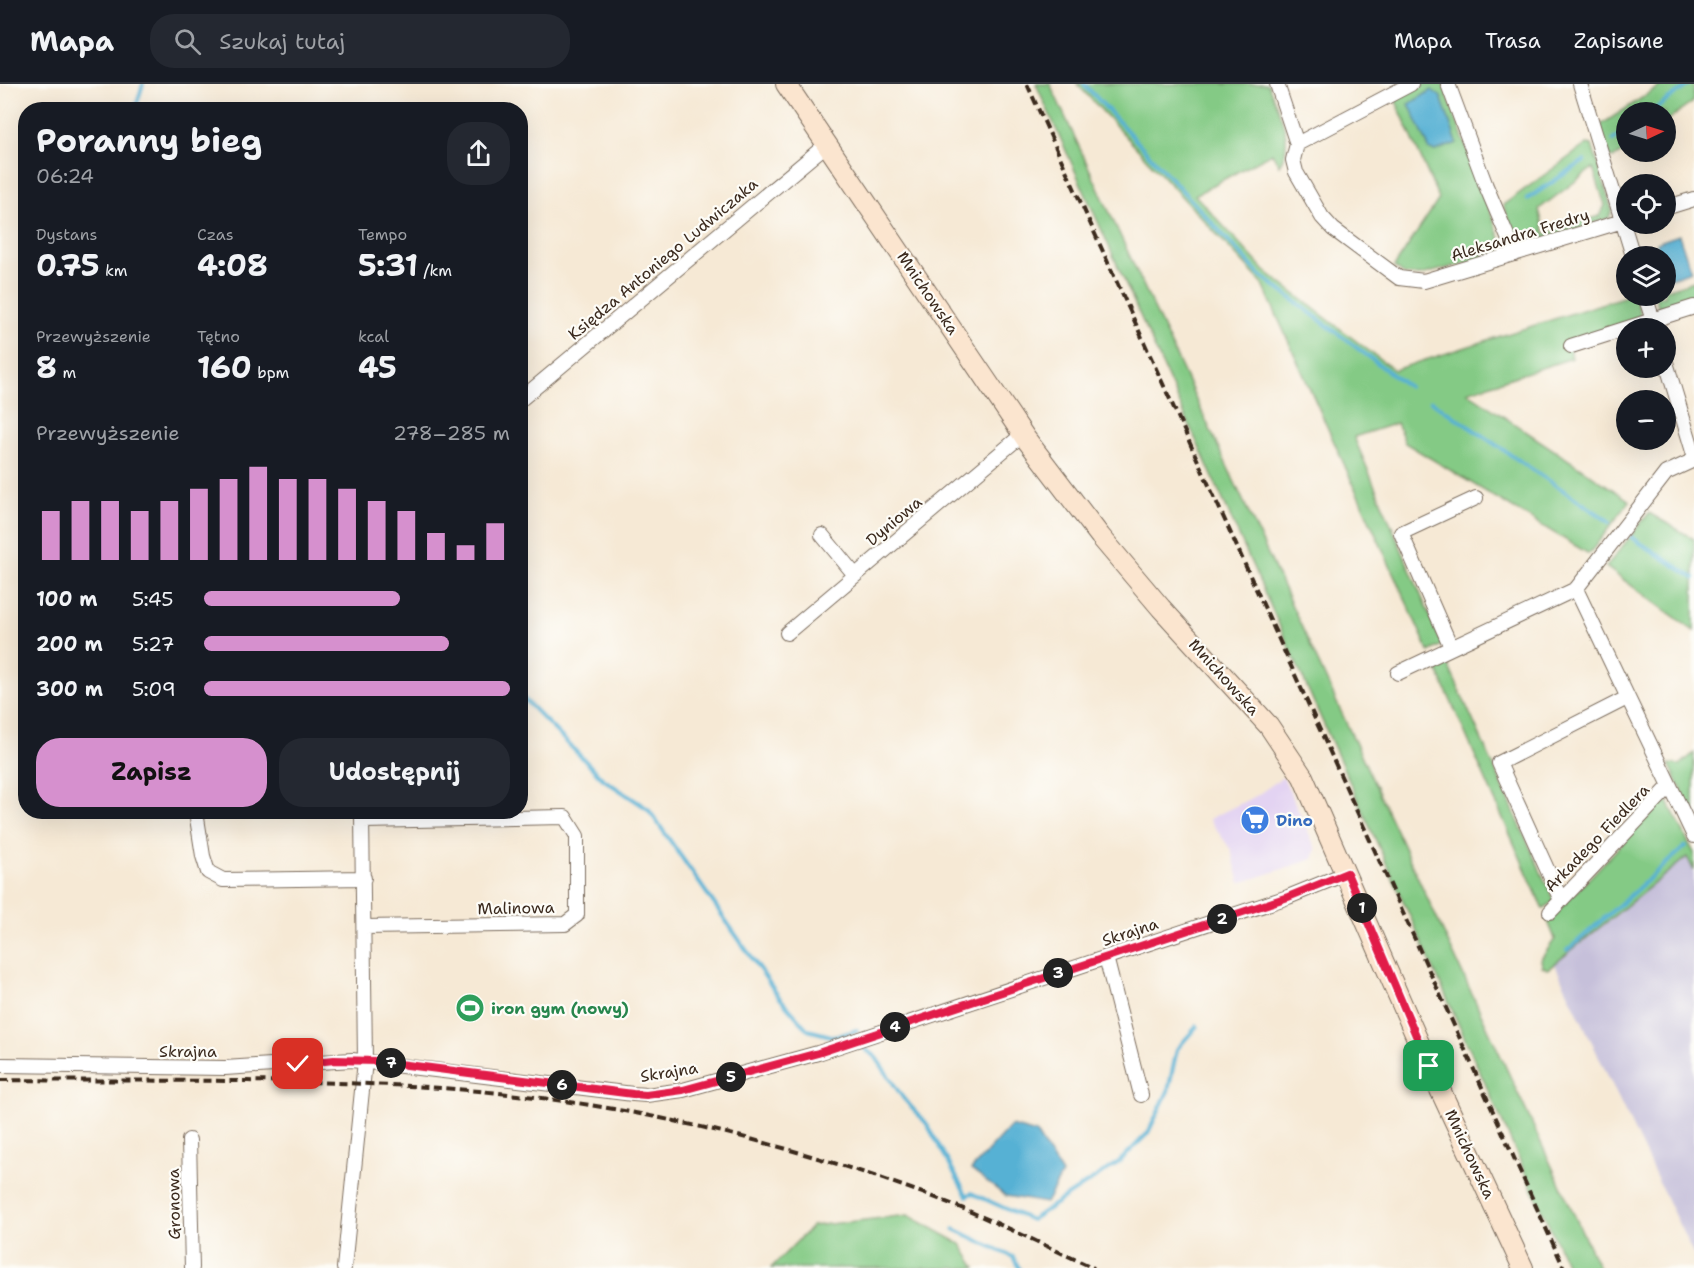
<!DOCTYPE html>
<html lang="pl">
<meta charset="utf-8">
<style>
body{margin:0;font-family:"Shantell Sans",sans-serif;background:#242831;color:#f1f3f6;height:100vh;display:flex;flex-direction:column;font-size:22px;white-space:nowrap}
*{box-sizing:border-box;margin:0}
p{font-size:20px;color:#9ea1a6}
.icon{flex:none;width:33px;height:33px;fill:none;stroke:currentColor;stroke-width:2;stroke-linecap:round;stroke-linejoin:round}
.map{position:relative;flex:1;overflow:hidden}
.side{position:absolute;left:18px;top:18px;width:510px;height:717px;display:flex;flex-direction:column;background:#171b24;border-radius:24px;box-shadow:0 6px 24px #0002}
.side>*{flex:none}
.needle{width:39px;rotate:86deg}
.buttons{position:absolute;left:1616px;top:18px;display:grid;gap:12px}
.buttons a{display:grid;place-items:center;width:60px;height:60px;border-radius:50%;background:#171b24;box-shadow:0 6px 24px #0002;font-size:30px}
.pin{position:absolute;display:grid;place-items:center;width:51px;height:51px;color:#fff;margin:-26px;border-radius:12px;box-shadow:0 3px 9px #0006}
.km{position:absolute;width:30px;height:30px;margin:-15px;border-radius:50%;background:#222;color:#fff;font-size:16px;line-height:30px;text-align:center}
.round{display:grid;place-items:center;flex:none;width:63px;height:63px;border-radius:24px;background:#242831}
.headline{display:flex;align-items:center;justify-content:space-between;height:102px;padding:0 18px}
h1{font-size:33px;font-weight:700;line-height:45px}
.metrics{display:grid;grid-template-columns:repeat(3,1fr);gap:9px;height:102px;padding:6px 18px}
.metrics div{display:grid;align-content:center}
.metrics b{font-size:30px;font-weight:700}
.metrics small{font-size:16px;font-weight:400}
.metrics p{font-size:16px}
.chart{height:168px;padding:12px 18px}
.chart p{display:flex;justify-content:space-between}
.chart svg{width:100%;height:108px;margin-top:6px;stroke:#d690ce;stroke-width:6}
.action{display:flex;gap:12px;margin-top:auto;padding:12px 18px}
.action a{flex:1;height:69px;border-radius:24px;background:#d690ce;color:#111;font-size:24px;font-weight:700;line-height:69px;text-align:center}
.action a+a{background:#242831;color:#f1f3f6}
ul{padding:0 18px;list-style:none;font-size:20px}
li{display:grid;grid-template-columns:96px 72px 1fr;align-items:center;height:45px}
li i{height:15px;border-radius:8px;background:#d690ce}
header{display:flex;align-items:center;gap:36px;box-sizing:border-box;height:84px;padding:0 30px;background:#171b24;border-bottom:2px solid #363941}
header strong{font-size:28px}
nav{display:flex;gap:33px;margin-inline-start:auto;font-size:21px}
.search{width:420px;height:54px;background:#242831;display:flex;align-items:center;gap:15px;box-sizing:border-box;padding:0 21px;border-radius:24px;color:#9ea1a6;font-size:22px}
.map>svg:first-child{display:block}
.built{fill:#e3d3f2}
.industrial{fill:#c6c0da}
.green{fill:#84ca85;stroke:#607a52;stroke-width:1.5;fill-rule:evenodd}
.water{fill:#56b1d4;stroke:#486e79;stroke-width:1.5}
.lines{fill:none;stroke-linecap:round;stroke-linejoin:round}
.stream{stroke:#56b1d4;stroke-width:4}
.street-casing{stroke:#7c6d5e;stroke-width:16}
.secondary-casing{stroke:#7c6d5e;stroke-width:22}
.street{stroke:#fff;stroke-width:14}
.secondary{stroke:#fbe5cf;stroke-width:20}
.rail{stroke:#3b2a1e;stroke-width:4;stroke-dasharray:9 4.5;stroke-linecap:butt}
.route-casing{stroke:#fff;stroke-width:12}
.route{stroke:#e11d48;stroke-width:8}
.labels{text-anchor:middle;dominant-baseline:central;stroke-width:4.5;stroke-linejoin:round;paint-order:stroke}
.street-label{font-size:16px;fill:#3b2a1e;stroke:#fdfcf7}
.shop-label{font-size:16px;font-weight:bold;fill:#366cbe;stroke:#fdfcf7;text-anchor:start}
.leisure-label{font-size:16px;font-weight:bold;fill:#27864d;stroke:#fdfcf7;text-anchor:start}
</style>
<header>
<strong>Mapa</strong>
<div class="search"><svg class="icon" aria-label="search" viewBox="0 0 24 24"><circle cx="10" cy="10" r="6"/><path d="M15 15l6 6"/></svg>Szukaj tutaj</div>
<nav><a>Mapa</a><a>Trasa</a><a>Zapisane</a></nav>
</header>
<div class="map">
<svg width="1694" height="1184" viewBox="0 0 1694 1184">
<rect width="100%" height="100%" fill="#fdfcf7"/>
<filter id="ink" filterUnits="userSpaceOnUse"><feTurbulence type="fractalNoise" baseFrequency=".0167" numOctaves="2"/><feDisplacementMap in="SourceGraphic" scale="12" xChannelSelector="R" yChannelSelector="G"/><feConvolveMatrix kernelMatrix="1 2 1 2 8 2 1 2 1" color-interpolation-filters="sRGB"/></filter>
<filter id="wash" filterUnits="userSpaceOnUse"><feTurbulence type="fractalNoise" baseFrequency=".008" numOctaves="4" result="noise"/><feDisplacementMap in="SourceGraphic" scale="24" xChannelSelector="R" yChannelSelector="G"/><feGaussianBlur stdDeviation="1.35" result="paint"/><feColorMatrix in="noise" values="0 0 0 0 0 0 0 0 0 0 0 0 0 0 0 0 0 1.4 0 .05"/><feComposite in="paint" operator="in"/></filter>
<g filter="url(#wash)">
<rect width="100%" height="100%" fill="#f6e9d5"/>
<path class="built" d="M 1283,693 L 1316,765 L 1313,775 L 1240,799 L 1231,766 L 1209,735 L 1256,712 Z"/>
<path class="industrial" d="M 1687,772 L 1694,787 L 1694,1172 L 1554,879 Z"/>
<path class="green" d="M 1036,0 L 1050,0 L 1599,1184 L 1568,1184 Z
M 1077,0 L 1268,0 C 1277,26 1297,56 1279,81 L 1272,69 L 1195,111 L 1265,187 L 1394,286 L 1626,212 L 1635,212 L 1642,235 L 1567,258 L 1572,274 L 1467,308 L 1630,417 L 1589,470 L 1405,359 L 1397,339 L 1354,353 L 1442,561 L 1429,568 L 1262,199 Z
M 1423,0 L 1443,0 L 1504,165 L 1500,170 L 1421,191 L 1405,191 L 1394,183 L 1439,115 L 1395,15 Z
M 1663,0 L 1694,0 L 1693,18 L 1665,38 L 1665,28 L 1626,28 L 1626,66 L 1614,74 L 1609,73 L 1599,42 Z
M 1587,60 L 1592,61 L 1612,126 L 1609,134 L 1547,156 L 1515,153 L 1503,121 ZM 1593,84 L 1605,121 L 1600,132 L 1545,150 L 1539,125 Z
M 1694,197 L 1694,217 L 1660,228 L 1655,212 L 1665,212 L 1665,204 L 1669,205 Z
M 1649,429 L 1694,455 L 1694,547 L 1606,483 Z
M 1445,574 L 1554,817 L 1543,825 L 1434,579 Z
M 1694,669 L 1694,731 L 1669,680 L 1680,681 Z
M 1666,714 L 1694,769 L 1694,787 L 1687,773 L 1548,885 L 1542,882 L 1541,875 L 1555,855 L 1547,835 L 1552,833 Z
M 908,1131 L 961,1160 L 976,1184 L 771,1184 L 812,1142 Z"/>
<path class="water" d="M 1432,6 L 1441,13 L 1457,59 L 1436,67 L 1430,66 L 1409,20 Z
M 1679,151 L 1691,187 L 1665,196 L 1665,172 L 1656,172 L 1656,159 Z
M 1011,1042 L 1036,1049 L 1062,1090 L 1046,1119 L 1006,1112 L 971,1086 Z"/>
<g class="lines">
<path class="stream" d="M 1084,0 L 1260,191 L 1409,303
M 135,26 L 143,0
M 1651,28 L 1690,0
M 1613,56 L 1626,46
M 1527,115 L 1584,77
M 1431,317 L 1610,438
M 1631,453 L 1694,494
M 520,611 L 603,695 L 648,725 L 779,913 L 808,946 L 835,953 L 857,946
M 1568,866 L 1686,762
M 862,963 L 875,972 L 903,1014 L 927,1040 L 967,1112 L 971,1109 L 1031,1136 L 1119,1078 L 1148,1049 L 1168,1007 L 1177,965 L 1197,942
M 954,1145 L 1013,1173 L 1019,1184"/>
</g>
</g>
<g filter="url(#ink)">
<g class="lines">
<g class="street-casing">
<path id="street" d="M 1277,0 L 1297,60 L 1293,76 L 1296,88 L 1322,133 L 1333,145 L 1399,194 L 1424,197 L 1626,136
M 1448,0 L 1486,102 L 1515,170
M 1580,0 L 1633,172
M 1297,60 L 1411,0
M 1665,124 L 1694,115
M 1645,212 L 1655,242
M 1571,262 L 1694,223
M 1665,275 L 1694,371
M 520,316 L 827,60
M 822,451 L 855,491
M 1576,505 L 1694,752
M 787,549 L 1023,350
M 1451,563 L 1401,449 L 1476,414
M 1398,589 L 1576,505 L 1666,389 L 1694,376
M 196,728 L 203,772 L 208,788 L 223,796 L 364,794
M 363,737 L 565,733 L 577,752 L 577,831 L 565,840 L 364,843
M 1561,816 L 1499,679 L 1627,614
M 1550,828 L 1669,703
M 1106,873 L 1141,1011
M 0,981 L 225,984 L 352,976 L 633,1010 L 646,1011 L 683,1006 L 818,969 L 1288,813 L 1347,789
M 189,1056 L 192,1184
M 344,1184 L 365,977 L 362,730"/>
</g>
<g class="secondary-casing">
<path id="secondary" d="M 786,0 L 1026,355 L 1100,452 L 1161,524 L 1269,642 L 1303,693 L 1429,982 L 1523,1184"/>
</g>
<use href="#street" class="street"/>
<use href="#secondary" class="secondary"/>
<path class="rail" d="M 1027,0 L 1564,1184
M 0,996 C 159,998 320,993 479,1007 C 633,1021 784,1058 928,1111 C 985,1132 1039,1159 1094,1184"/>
</g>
</g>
<g class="lines" filter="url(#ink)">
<g class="route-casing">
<path id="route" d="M 298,980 L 334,976 L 376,977 L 633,1010 L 646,1011 L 683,1006 L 818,969 L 1288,813 L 1347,789 L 1429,982"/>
</g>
<use href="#route" class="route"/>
</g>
<defs>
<g id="supermarket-disc" transform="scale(1.5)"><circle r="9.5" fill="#3f7fe0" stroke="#fdfcf7"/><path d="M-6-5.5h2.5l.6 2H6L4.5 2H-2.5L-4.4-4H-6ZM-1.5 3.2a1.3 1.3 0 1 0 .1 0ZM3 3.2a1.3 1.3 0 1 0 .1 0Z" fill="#fff"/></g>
<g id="stadium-disc" transform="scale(1.5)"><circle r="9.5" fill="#2e9e5b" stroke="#fdfcf7"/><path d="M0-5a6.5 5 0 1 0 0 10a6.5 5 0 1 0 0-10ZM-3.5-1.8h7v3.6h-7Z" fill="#fff"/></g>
</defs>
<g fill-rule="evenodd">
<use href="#supermarket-disc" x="1255" y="736"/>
<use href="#stadium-disc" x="470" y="924"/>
</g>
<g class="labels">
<g class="street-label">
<text transform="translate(1520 151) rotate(-17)">Aleksandra Fredry</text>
<text transform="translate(663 175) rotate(-40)">Księdza Antoniego Ludwiczaka</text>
<text transform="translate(928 209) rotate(56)">Mnichowska</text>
<text transform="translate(894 437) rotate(-40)">Dyniowa</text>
<text transform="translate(1224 593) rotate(48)">Mnichowska</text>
<text transform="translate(1597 754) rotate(-46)">Arkadego Fiedlera</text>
<text transform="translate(516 824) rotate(-1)">Malinowa</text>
<text transform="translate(1130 848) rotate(-18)">Skrajna</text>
<text x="188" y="967">Skrajna</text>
<text transform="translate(669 988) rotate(-9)">Skrajna</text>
<text transform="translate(1470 1070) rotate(65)">Mnichowska</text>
<text transform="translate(174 1120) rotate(-91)">Gronowa</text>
</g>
<g class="shop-label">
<text x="1276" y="736">Dino</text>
</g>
<g class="leisure-label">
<text x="491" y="924">iron gym (nowy)</text>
</g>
</g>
</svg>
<div class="buttons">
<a><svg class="needle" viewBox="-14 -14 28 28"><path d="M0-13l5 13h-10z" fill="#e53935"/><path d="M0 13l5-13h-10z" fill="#9ea1a6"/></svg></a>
<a><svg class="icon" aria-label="locate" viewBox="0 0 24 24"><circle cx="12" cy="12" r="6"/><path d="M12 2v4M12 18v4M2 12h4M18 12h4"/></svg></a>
<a><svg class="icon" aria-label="layers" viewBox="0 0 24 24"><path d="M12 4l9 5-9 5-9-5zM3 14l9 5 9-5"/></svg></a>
<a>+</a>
<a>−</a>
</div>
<div class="pin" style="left:1429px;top:982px;background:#1e9e55"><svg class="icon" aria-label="arrive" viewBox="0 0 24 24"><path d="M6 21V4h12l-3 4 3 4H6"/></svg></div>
<div class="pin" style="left:298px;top:980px;background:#d93025"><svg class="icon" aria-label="check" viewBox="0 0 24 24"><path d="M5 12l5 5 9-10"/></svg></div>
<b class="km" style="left:1362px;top:824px">1</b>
<b class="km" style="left:1222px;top:835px">2</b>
<b class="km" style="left:1058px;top:889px">3</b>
<b class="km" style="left:895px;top:943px">4</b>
<b class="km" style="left:731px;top:993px">5</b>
<b class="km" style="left:562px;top:1001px">6</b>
<b class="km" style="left:391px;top:979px">7</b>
<section class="side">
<div class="headline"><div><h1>Poranny bieg</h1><p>06:24</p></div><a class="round"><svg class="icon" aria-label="share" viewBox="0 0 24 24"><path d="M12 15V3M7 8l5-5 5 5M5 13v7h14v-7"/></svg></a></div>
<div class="metrics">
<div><p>Dystans</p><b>0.75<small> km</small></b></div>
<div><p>Czas</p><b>4:08</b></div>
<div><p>Tempo</p><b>5:31<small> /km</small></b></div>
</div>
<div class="metrics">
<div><p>Przewyższenie</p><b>8<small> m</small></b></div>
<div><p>Tętno</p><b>160<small> bpm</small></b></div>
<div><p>kcal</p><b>45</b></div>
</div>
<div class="chart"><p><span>Przewyższenie</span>278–285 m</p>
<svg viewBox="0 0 160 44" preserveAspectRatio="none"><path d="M5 44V24M15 44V20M25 44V20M35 44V24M45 44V20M55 44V15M65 44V11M75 44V6M85 44V11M95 44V11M105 44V15M115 44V20M125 44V24M135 44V33M145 44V38M155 44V29"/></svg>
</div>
<ul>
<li><b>100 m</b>5:45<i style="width:64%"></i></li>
<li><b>200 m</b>5:27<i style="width:80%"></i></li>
<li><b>300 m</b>5:09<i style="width:100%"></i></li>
</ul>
<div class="action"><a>Zapisz</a><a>Udostępnij</a></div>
</section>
</div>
